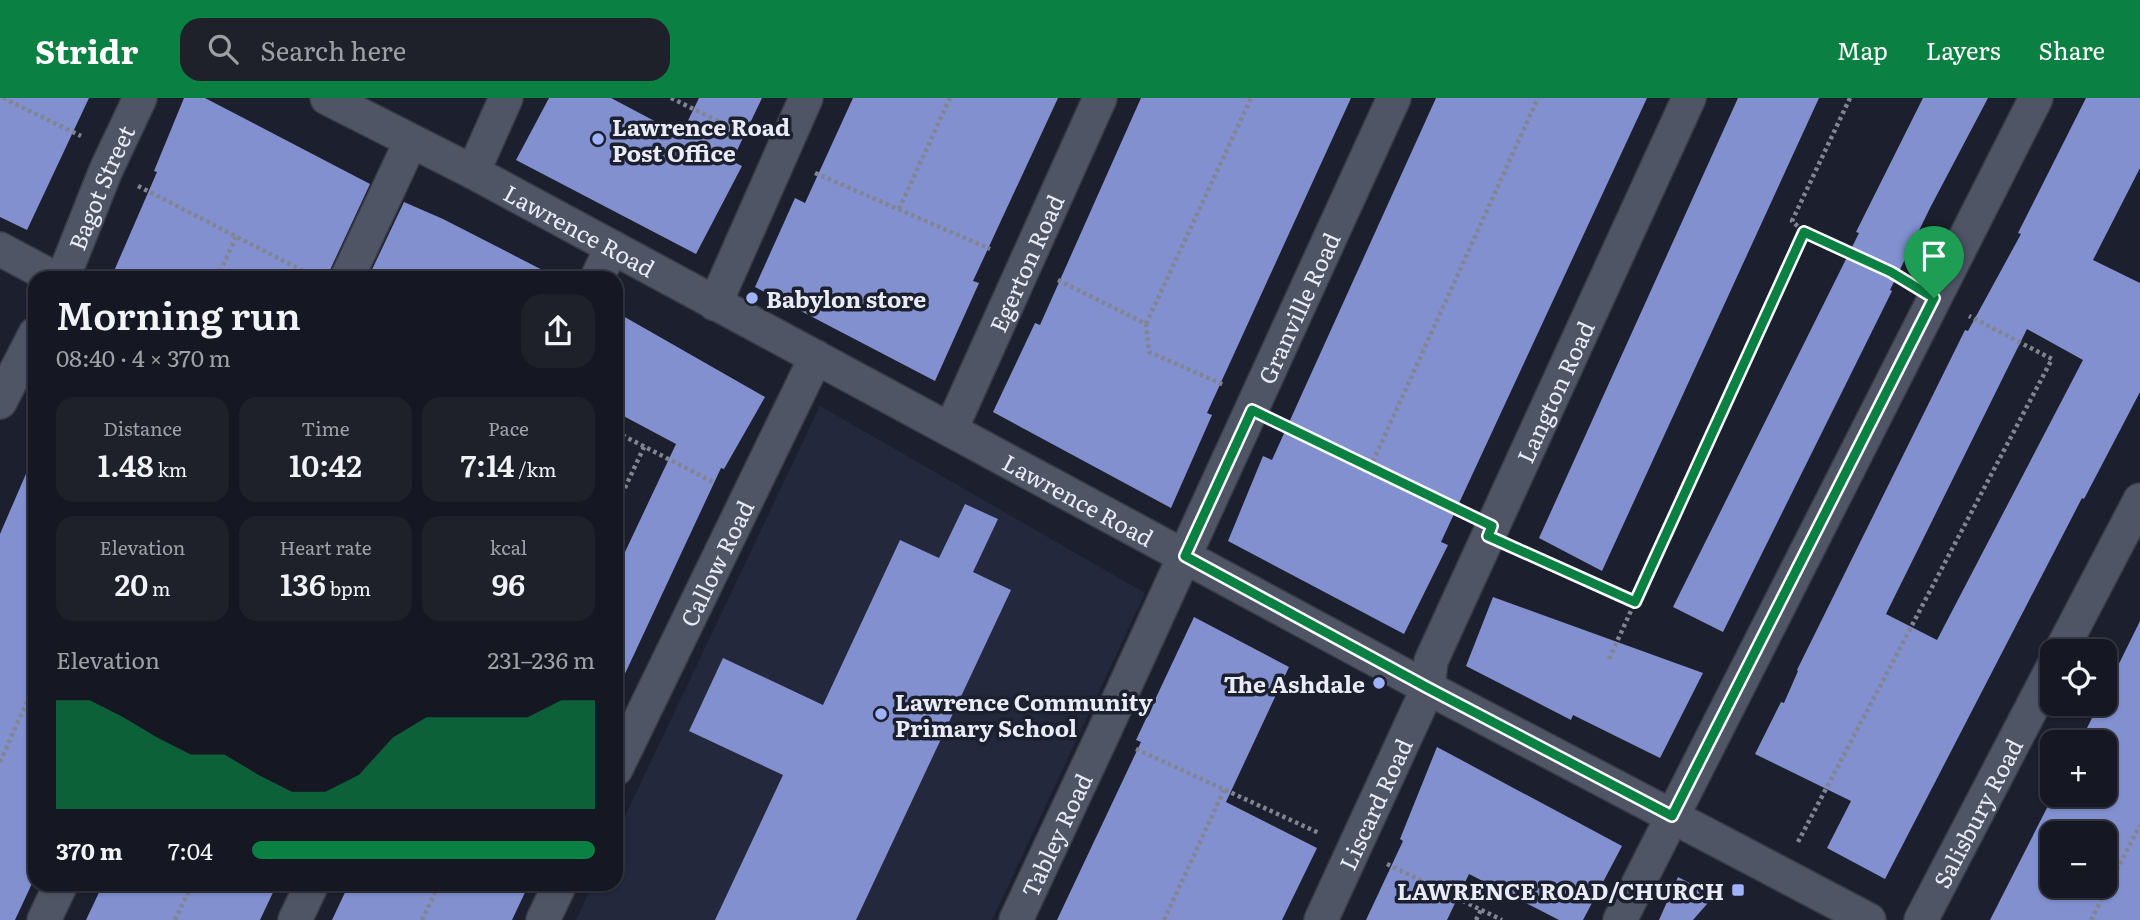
<!DOCTYPE html>
<meta charset="utf-8">
<style>
body{margin:0;font-family:Literata,serif;background:#1e212a;color:#f1f3f6;height:100vh;display:flex;flex-direction:column;font-size:26px;white-space:nowrap}
*{box-sizing:border-box;margin:0}
p{font-size:23px;color:#9da0a5}
.icon{flex:none;width:38px;height:38px;fill:none;stroke:currentColor;stroke-width:2;stroke-linecap:round;stroke-linejoin:round}
.map{position:relative;flex:1;overflow:hidden}
.drawer{position:absolute;left:28px;top:173px;width:595px;height:620px;display:flex;flex-direction:column;background:#151822;border-radius:21px;box-shadow:0 2px 5px #0004,0 0 0 2px #343740}
.drawer>*{flex:none}
.buttons{position:absolute;left:2040px;top:541px;display:grid;gap:14px}
.buttons a{display:grid;place-items:center;width:77px;height:77px;border-radius:14px;background:#151822;box-shadow:0 2px 5px #0004,0 0 0 2px #343740;font-size:35px}
.pin{position:absolute;display:grid;place-items:center;width:60px;height:60px;color:#fff;margin:-72px -30px;border-radius:50% 50% 50% 0;rotate:-45deg;box-shadow:0 0 7px #0007}
.pin .icon{rotate:45deg}
.round{display:grid;place-items:center;flex:none;width:74px;height:74px;border-radius:21px;background:#1e212a}
.headline{display:flex;align-items:center;justify-content:space-between;height:119px;padding:0 28px}
h1{font-size:38px;font-weight:600;line-height:52px}
.figures{display:grid;grid-template-columns:repeat(3,1fr);gap:10px;height:119px;padding:7px 28px}
.figures div{display:grid;align-content:center;border-radius:18px;background:#1e212a;text-align:center}
.figures b{font-size:30px;font-weight:600}
.figures small{font-size:19px;font-weight:400}
.figures p{font-size:19px}
.chart{height:196px;padding:14px 28px}
.chart p{display:flex;justify-content:space-between}
.chart svg{width:100%;height:126px;margin-top:7px;fill:#0b8043;opacity:.7}
ul{padding:0 28px;list-style:none;font-size:23px}
li{display:grid;grid-template-columns:112px 84px 1fr;align-items:center;height:52px}
li i{height:18px;border-radius:9px;background:#0b8043}
header{display:flex;align-items:center;gap:42px;box-sizing:border-box;height:98px;padding:0 35px;background:#0b8043;color:#fff}
header strong{font-size:33px}
nav{display:flex;gap:38px;margin-inline-start:auto;font-size:24px}
.search{width:490px;height:63px;background:#1e212a;display:flex;align-items:center;gap:18px;box-sizing:border-box;padding:0 24px;border-radius:21px;color:#9da0a5;font-size:26px}
.map>svg:first-child{display:block}
.built{fill:#23283c}
.building{fill:#8290d0;fill-rule:evenodd}
.lines{fill:none;stroke-linecap:round;stroke-linejoin:round}
.street-casing{stroke:#393b47;stroke-width:36}
.path{stroke:#818591;stroke-width:4.5;stroke-dasharray:3.5 3.5;stroke-linecap:butt}
.street{stroke:#505566;stroke-width:33}
.route-casing{stroke:#fff;stroke-width:14}
.route{stroke:#0b8043;stroke-width:9}
.poi-dot{fill:#a1b2fd;stroke:#1c202e;stroke-width:2.5}
.labels{text-anchor:middle;dominant-baseline:central;stroke-width:7;stroke-linejoin:round;paint-order:stroke}
.poi-label{font-size:23px;font-weight:bold;fill:#e9ecf6;stroke:#1c202e;text-anchor:start}
.street-label{font-size:23px;fill:#e9ecf6;stroke:#1c202e}
</style>
<header>
<strong>Stridr</strong>
<div class="search"><svg class="icon" aria-label="search" viewBox="0 0 24 24"><circle cx="10" cy="10" r="6"/><path d="M15 15l6 6"/></svg>Search here</div>
<nav><a>Map</a><a>Layers</a><a>Share</a></nav>
</header>
<div class="map">
<svg width="2140" height="822" viewBox="0 0 2140 822">
<rect width="100%" height="100%" fill="#1c202e"/>
<path class="built" d="M 820,308 L 1145,495 L 992,822 L 576,822 L 593,786 L 616,786 L 616,737 Z"/>
<path class="building" d="M 0,0 L 89,0 L 27,132 L 0,119 Z
M 184,0 L 205,0 L 370,86 L 330,172 L 328,180 L 111,180 L 157,74 L 154,73 Z
M 549,0 L 611,0 L 681,37 L 699,0 L 762,0 L 732,63 L 742,68 L 696,156 L 516,62 Z
M 853,0 L 1058,0 L 973,183 L 979,185 L 935,283 L 755,189 L 795,100 L 805,105 Z
M 1141,0 L 1351,0 L 1207,315 L 1212,317 L 1171,410 L 993,314 L 1035,225 L 1040,227 Z
M 1436,0 L 1647,0 L 1441,444 L 1448,447 L 1404,536 L 1228,443 L 1263,358 L 1272,362 Z
M 1738,0 L 1819,0 L 1602,473 L 1539,440 Z
M 1923,0 L 1988,0 L 1930,110 L 1890,192 L 1892,193 L 1723,534 L 1673,509 L 1859,135 L 1856,134 Z
M 2086,0 L 2140,0 L 2140,70 L 2093,162 L 2140,185 L 2140,294 L 2084,401 L 2082,400 L 1885,781 L 1827,750 L 1851,703 L 1755,656 L 1781,604 L 1784,605 L 1798,573 L 1797,572 L 1965,232 L 1968,233 L 2021,136 L 2018,135 ZM 2027,231 L 2083,262 L 1937,542 L 1886,516 Z
M 404,104 L 443,121 L 558,180 L 368,180 Z
M 616,214 L 765,299 L 724,371 L 721,370 L 616,595 L 616,473 L 676,346 L 616,314 Z
M 35,355 L 35,779 L 15,822 L 0,822 L 0,436 Z
M 965,406 L 998,421 L 973,474 L 1011,492 L 856,822 L 715,822 L 783,677 L 689,633 L 723,560 L 823,607 L 900,442 L 939,460 Z
M 1493,499 L 1703,575 L 1660,660 L 1573,617 L 1571,622 L 1466,568 Z
M 1194,519 L 1289,569 L 1226,704 L 1317,750 L 1282,822 L 1057,822 L 1141,644 L 1136,642 Z
M 2140,523 L 2140,822 L 1990,822 L 2054,696 L 2105,696 L 2105,644 L 2080,644 L 2099,606 L 2105,606 L 2105,594 ZM 2053,735 L 2105,735 L 2105,788 L 2053,788 Z
M 1437,649 L 1622,748 L 1583,822 L 1559,822 L 1469,776 L 1447,822 L 1366,822 L 1403,743 L 1400,741 Z
M 1678,779 L 1714,798 L 1693,822 L 1659,822 Z
M 103,786 L 277,786 L 260,822 L 86,822 Z
M 349,786 L 529,786 L 512,822 L 332,822 Z"/>
<g class="lines">
<g class="street-casing">
<g id="street">
<path id="s1" d="M 327,0 L 473,74 L 1428,590 L 1869,822"/>
<path d="M 473,74 L 506,0"/>
<path d="M 0,151 L 54,180"/>
<path id="s2" d="M 63,180 L 106,72 L 140,0"/>
<path d="M 347,180 L 411,43"/>
<path d="M 597,180 L 612,149"/>
<path d="M 715,206 L 806,0"/>
<path d="M 0,304 L 35,236"/>
<path id="s3" d="M 951,331 L 1100,0"/>
<path d="M 2061,553 L 2140,402"/>
<path id="s4" d="M 616,671 L 816,259"/>
<path d="M 44,822 L 61,786"/>
<path d="M 295,822 L 312,786"/>
<path d="M 543,822 L 560,786"/>
<path id="s5" d="M 1016,822 L 1103,636 L 1394,0"/>
<path id="s6" d="M 1321,822 L 1428,590 L 1431,563 L 1689,0"/>
<path d="M 1620,822 L 2036,0"/>
<path id="s7" d="M 1921,822 L 2053,569"/>
</g>
</g>
<path class="path" d="M 3,0 L 81,38
M 671,0 L 749,38
M 1850,0 L 1792,123 L 1804,134 L 1903,181
M 815,75 L 990,151
M 138,88 L 311,177
M 899,111 L 950,0
M 217,180 L 236,139
M 1058,182 L 1146,226 L 1149,254 L 1224,287
M 1146,226 L 1251,0
M 1285,329 L 1460,413
M 616,334 L 715,385
M 1370,370 L 1538,0
M 616,409 L 644,349
M 1521,453 L 1635,504
M 1609,561 L 1804,134
M 1136,651 L 1319,735
M 0,664 L 35,586
M 1798,744 L 2052,261 L 1969,218
M 1387,766 L 1502,822
M 175,822 L 192,786
M 422,822 L 439,786
M 1164,822 L 1224,692
M 1476,822 L 1481,812
M 2091,822 L 2140,727"/>
<use href="#street" class="street"/>
</g>
<g class="lines">
<g class="route-casing">
<path id="route" d="M 1804,134 L 1891,174 L 1934,200 L 1672,718 L 1428,590 L 1185,458 L 1252,312 L 1492,428 L 1488,438 L 1635,504 Z"/>
</g>
<use href="#route" class="route"/>
</g>
<g class="poi-dot">
<circle cx="598" cy="41" r="7"/>
<circle cx="752" cy="200" r="7"/>
<circle cx="1379" cy="585" r="7"/>
<circle cx="881" cy="616" r="7"/>
<rect x="1731" y="785" width="14" height="14" rx="3.5"/>
</g>
<g class="labels">
<g class="poi-label">
<text x="612" y="28">Lawrence Road<tspan x="612" dy="26">Post Office</tspan></text>
<text x="766" y="200">Babylon store</text>
<text x="1365" y="585" text-anchor="end">The Ashdale</text>
<text x="895" y="603">Lawrence Community<tspan x="895" dy="26">Primary School</tspan></text>
<text x="1724" y="792" text-anchor="end">LAWRENCE ROAD/CHURCH</text>
</g>
<g class="street-label">
<text stroke="none"><textPath href="#s2" startOffset="98">Bagot Street</textPath></text>
<text stroke="none"><textPath href="#s1" startOffset="285">Lawrence Road</textPath></text>
<text stroke="none"><textPath href="#s3" startOffset="182">Egerton Road</textPath></text>
<text stroke="none"><textPath href="#s5" startOffset="674">Granville Road</textPath></text>
<text stroke="none"><textPath href="#s6" startOffset="579">Langton Road</textPath></text>
<text stroke="none"><textPath href="#s1" startOffset="852">Lawrence Road</textPath></text>
<text stroke="none"><textPath href="#s4" startOffset="229">Callow Road</textPath></text>
<text stroke="none"><textPath href="#s6" startOffset="128">Liscard Road</textPath></text>
<text stroke="none"><textPath href="#s7" startOffset="121">Salisbury Road</textPath></text>
<text stroke="none"><textPath href="#s5" startOffset="94">Tabley Road</textPath></text>
</g>
</g>
</svg>
<div class="buttons">
<a><svg class="icon" aria-label="locate" viewBox="0 0 24 24"><circle cx="12" cy="12" r="6"/><path d="M12 2v4M12 18v4M2 12h4M18 12h4"/></svg></a>
<a>+</a>
<a>−</a>
</div>
<div class="pin" style="left:1934px;top:200px;background:#1e9e55"><svg class="icon" aria-label="arrive" viewBox="0 0 24 24"><path d="M6 21V4h12l-3 4 3 4H6"/></svg></div>
<section class="drawer">
<div class="headline"><div><h1>Morning run</h1><p>08:40 · 4 × 370 m</p></div><a class="round"><svg class="icon" aria-label="share" viewBox="0 0 24 24"><path d="M12 15V3M7 8l5-5 5 5M5 13v7h14v-7"/></svg></a></div>
<div class="figures">
<div><p>Distance</p><b>1.48<small> km</small></b></div>
<div><p>Time</p><b>10:42</b></div>
<div><p>Pace</p><b>7:14<small> /km</small></b></div>
</div>
<div class="figures">
<div><p>Elevation</p><b>20<small> m</small></b></div>
<div><p>Heart rate</p><b>136<small> bpm</small></b></div>
<div><p>kcal</p><b>96</b></div>
</div>
<div class="chart"><p><span>Elevation</span>231–236 m</p>
<svg viewBox="0 0 160 44" preserveAspectRatio="none"><path d="M0 44V6L10 6L20 12L30 19L40 25L50 25L60 32L70 38L80 38L90 32L100 19L110 12L120 12L130 12L140 12L150 6L160 6V44z"/></svg>
</div>
<ul>
<li><b>370 m</b>7:04<i style="width:100%"></i></li>
</ul>
</section>
</div>
